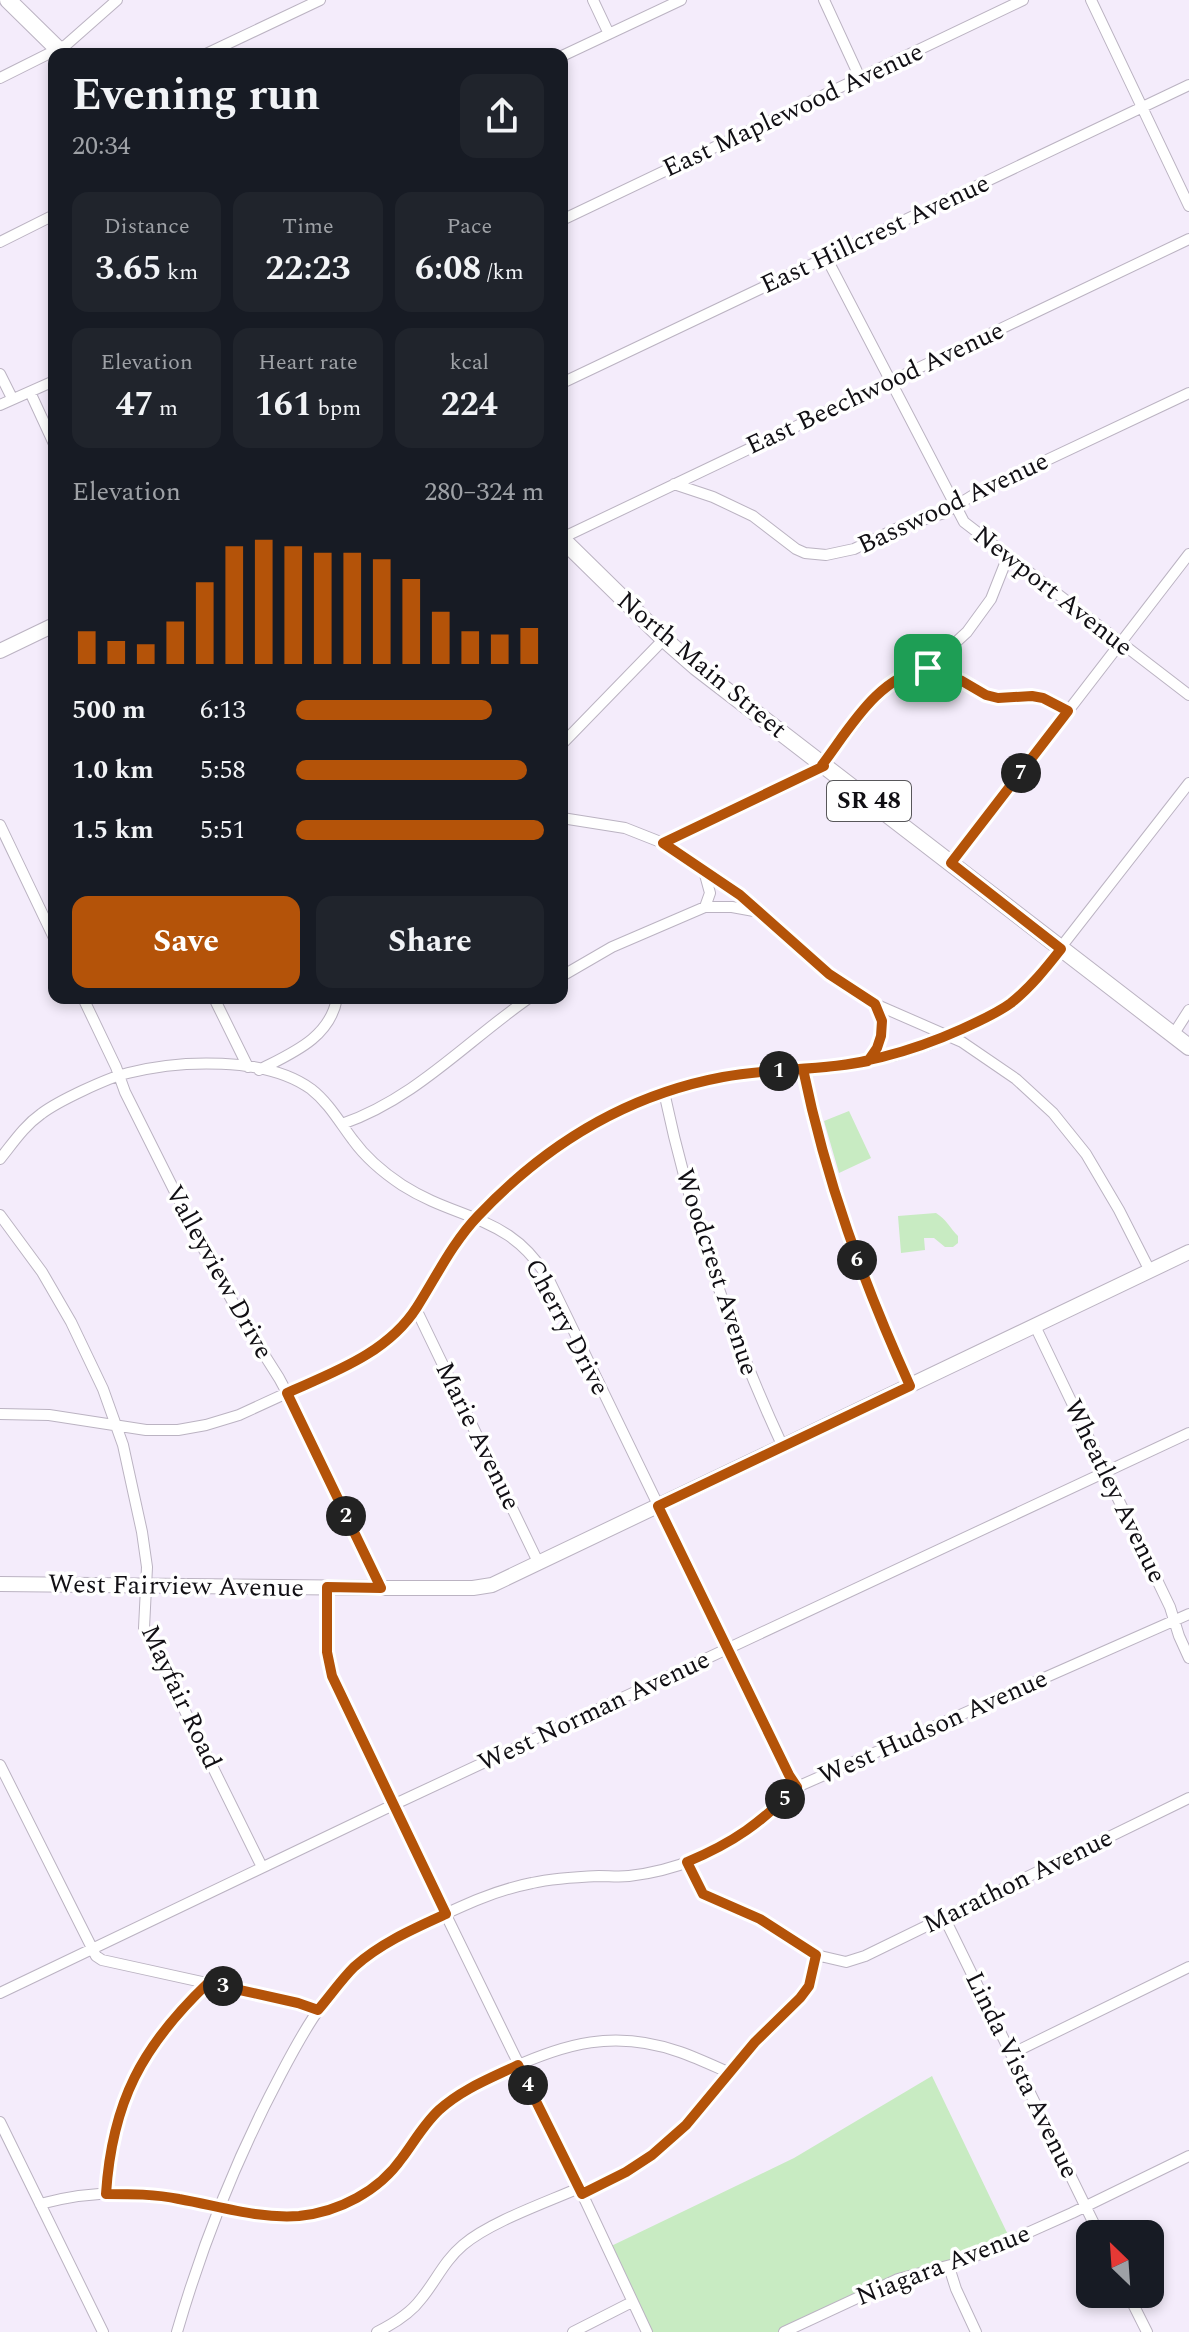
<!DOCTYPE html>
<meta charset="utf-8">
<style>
body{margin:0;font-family:Spectral,serif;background:#20242c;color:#f1f3f6;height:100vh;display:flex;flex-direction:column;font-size:30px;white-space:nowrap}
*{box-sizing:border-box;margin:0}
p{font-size:26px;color:#9ea1a6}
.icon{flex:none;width:44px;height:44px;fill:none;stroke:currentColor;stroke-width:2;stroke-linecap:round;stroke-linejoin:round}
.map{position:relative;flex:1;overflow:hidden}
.sheet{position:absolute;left:48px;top:48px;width:520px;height:956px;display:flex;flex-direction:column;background:#171b24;border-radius:16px;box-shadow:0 4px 12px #0003}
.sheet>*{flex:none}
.needle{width:52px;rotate:335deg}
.controls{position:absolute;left:1076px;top:2220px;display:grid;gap:16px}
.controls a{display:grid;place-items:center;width:88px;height:88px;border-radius:16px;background:#171b24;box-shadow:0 4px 12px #0003;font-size:40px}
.pin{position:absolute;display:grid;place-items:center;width:68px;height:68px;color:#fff;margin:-34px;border-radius:16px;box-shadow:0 4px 12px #0006}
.km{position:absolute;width:40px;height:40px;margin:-20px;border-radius:50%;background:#222;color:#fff;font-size:22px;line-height:40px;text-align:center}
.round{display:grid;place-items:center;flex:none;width:84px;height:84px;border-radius:16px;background:#20242c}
.summary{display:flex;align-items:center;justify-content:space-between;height:136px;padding:0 24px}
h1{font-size:44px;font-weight:700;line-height:60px}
.metrics{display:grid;grid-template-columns:repeat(3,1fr);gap:12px;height:136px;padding:8px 24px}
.metrics div{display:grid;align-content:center;border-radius:16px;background:#20242c;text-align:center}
.metrics b{font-size:34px;font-weight:700}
.metrics small{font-size:22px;font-weight:400}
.metrics p{font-size:22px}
.chart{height:224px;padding:16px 24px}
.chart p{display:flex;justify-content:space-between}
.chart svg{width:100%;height:144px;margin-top:8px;stroke:#b45309;stroke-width:6}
.action{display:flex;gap:16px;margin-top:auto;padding:16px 24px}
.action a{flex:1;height:92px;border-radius:16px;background:#b45309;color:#fff;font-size:32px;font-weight:700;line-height:92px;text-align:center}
.action a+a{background:#20242c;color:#f1f3f6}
ul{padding:0 24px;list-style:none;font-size:26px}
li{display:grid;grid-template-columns:128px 96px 1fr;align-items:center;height:60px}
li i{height:20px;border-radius:10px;background:#b45309}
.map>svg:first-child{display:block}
.green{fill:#c8ebc2}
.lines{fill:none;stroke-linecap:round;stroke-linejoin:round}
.street-casing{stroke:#bbb3c2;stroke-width:12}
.secondary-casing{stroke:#bbb3c2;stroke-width:16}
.primary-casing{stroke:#bbb3c2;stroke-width:18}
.street{stroke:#fff;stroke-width:10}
.secondary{stroke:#fff;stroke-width:14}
.primary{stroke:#fff;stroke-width:16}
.route-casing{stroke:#fff;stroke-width:16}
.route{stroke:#b45309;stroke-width:10}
.labels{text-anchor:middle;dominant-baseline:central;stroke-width:7;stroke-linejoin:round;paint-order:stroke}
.shield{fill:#fff;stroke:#58575a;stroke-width:2}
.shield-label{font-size:24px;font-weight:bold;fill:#110f14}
.street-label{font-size:26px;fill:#110f14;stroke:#fff}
</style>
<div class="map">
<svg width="1189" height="2332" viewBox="0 0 1189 2332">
<rect width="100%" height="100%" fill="#f4ecfb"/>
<path class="green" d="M 849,1111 L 871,1158 L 839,1173 L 824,1121 Z
M 936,1213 C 946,1219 950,1228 958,1236 L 958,1243 L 953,1247 L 945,1247 L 934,1238 L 924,1238 L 925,1250 L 901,1253 L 898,1216 Z
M 932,2076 L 1011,2241 L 928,2270 L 783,2332 L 647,2332 L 607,2248 L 794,2158 Z"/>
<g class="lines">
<g class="street-casing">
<path id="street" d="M 593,0 L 609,34
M 824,0 L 860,78
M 1091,0 L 1189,206
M 206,54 L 320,0
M 562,56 L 681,0
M 0,78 L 66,45 L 117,0
M 562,220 L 1023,0
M 0,242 L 54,215
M 826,257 L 964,522 L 1189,695
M 0,374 L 12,398
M 562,383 L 1189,85
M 30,392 L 54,444
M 0,405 L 54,381
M 674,484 L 713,497 L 753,516 L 796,549 L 805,553 L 826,555 L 854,549 L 898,528 L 944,513 L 975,494 L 1189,393
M 562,538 L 1189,239
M 928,668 L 962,681 L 986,695 L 1004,698 L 1032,696 L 1043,698 L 1068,711
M 562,744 L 664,639
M 822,765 L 882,689 L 913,672 L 928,668 L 967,632 L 991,599 L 1008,556
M 562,818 L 625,828 L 663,843 L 740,895 L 814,961 L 846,986 L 875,1004 L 962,1042 L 1016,1079 L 1053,1113 L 1086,1154 L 1119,1210 L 1150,1271
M 0,825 L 54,938
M 663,843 L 824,766
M 951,863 L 1189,554
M 704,871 L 710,893 L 705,907
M 562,976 L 612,947 L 705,907 L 732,907 L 754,911
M 83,998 L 116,1067 L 125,1092 L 202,1246 L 246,1326 L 279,1378 L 294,1406 L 381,1588
M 214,998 L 248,1067
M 1173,1035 L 1189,1010
M 868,1061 C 883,1039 885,1028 875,1004
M 803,1069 C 826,1182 863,1281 910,1386
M 259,1070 C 292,1053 330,1038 337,998
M 664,1092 C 690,1215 730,1333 783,1447
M 342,1124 C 415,1099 467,1041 529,998
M 0,1159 C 13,1143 24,1126 41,1114 C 58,1101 107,1078 128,1073 C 179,1060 266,1056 311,1089 C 329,1103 340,1123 353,1140 C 366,1158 384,1173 402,1185 C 460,1222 512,1214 550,1282 L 789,1775 L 797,1787
M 0,1215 L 42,1272 L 71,1322 L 103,1389 L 123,1445 L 142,1532 L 147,1567 L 144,1628 L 262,1867
M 416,1309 L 539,1564
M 1035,1326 L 1170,1607 L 1179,1636 L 1189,1658
M 0,1414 L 49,1415 L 146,1430 L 178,1430 L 206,1425 L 239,1415 L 361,1359 L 387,1340 L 416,1309 L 442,1266 L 475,1218 L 536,1162 L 600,1120 L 664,1092 L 723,1077 L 857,1063 L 896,1055 L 930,1044 L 994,1014 L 1010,1003 L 1040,974 L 1189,783
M 327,1587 L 327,1652 L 332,1676 L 384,1788 L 586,2202 L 647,2332
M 0,1765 L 96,1956 L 102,1960 L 298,2003 L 318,2010
M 687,1862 L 703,1894 L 760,1919 L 816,1955 L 846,1962 L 865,1956 L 1189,1798
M 944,1917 L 1099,2234
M 0,1993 L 393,1805 L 1189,1433
M 1011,2054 L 1189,1967
M 0,2122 L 103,2332
M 106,2194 C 112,2102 142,2046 208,1983
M 582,2194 L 626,2172 L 652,2155 L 686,2125 L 755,2042 L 800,1998 L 809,1986 L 816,1955
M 40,2204 C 85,2192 133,2190 179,2198 C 223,2207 270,2224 316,2213 C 350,2205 381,2188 401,2160 C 412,2145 421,2129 434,2116 C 454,2095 479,2083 505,2071 C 565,2043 615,2029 680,2052 C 697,2058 714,2066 730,2073
M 949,2267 L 956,2289 L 976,2332
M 1128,2294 L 1147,2332
M 177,2332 C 203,2242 237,2157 281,2074 C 301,2036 322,1998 353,1969 C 376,1947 403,1935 430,1921 C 464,1905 496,1890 532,1883 C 554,1878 576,1877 599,1876 C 609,1876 619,1877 629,1876 C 674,1871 722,1852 757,1824 C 772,1813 784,1800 797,1787 L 1189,1614
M 377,2332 C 393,2324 410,2314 421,2299 C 436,2281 444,2261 463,2245 C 490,2222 545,2203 579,2188
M 573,2332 L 632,2302
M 784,2332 L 898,2279 L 962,2262 L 1072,2213 L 1189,2156"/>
</g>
<g class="secondary-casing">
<path id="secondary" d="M 0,651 L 54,625
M 0,1584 L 381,1588 L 473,1588 L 492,1585 L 1189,1252"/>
</g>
<g class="primary-casing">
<path id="primary" d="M 8,0 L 63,54
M 562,539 L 664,639 L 696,667 L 1189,1047"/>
</g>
<use href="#street" class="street"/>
<use href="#secondary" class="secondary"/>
<use href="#primary" class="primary"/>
</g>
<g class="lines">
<g class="route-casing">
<path id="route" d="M 928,668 C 878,676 850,728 822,765 L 824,766 L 663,843 L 740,895 L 829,974 L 875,1004 L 882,1021 L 881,1036 L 877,1048 L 868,1061 C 820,1071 771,1068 723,1077 C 627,1095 545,1145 478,1216 C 453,1242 436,1277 417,1307 C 388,1353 334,1372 287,1393 L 381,1588 L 327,1587 L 327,1652 L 332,1676 L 446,1914 C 413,1929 381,1943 354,1967 C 341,1980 330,1996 318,2010 L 298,2003 L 208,1983 C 142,2046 112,2102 106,2194 C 131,2194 155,2194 179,2199 C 219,2206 258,2219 299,2216 C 339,2212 379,2191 402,2158 C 414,2142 424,2124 439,2110 C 462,2089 491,2078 518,2065 L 582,2194 L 626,2172 L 652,2155 L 686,2125 L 755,2042 L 800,1998 L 809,1986 L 816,1955 L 760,1919 L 703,1894 L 687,1862 C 735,1842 760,1823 797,1787 L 789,1775 L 658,1506 L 910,1386 C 863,1282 826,1181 803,1069 C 859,1066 911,1052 962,1029 C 979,1021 996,1014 1011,1003 C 1031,987 1046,968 1061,949 L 951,863 L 1068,711 L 1043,698 L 1032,696 L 998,698 L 986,695 L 962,681 L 928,668"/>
</g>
<use href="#route" class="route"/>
</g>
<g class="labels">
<rect class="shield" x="827" y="781" width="84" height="40" rx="6"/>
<g class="shield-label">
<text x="869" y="801">SR 48</text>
</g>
<g class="street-label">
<text transform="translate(793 110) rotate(-25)">East Maplewood Avenue</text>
<text transform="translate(875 234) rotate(-25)">East Hillcrest Avenue</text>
<text transform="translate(875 388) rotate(-25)">East Beechwood Avenue</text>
<text transform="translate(953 503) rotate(-25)">Basswood Avenue</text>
<text transform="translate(1053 591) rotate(38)">Newport Avenue</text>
<text transform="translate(702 665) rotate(40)">North Main Street</text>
<text transform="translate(219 1272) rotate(61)">Valleyview Drive</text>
<text transform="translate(717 1272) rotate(72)">Woodcrest Avenue</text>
<text transform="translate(567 1327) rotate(62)">Cherry Drive</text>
<text transform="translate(478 1436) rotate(64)">Marie Avenue</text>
<text transform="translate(1115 1491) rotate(64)">Wheatley Avenue</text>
<text transform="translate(176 1586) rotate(1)">West Fairview Avenue</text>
<text transform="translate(181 1697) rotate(65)">Mayfair Road</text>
<text transform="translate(594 1711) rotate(-25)">West Norman Avenue</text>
<text transform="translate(933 1727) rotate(-24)">West Hudson Avenue</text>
<text transform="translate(1018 1881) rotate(-26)">Marathon Avenue</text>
<text transform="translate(1022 2075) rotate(64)">Linda Vista Avenue</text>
<text transform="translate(943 2265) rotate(-21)">Niagara Avenue</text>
</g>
</g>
</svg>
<div class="controls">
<a><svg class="needle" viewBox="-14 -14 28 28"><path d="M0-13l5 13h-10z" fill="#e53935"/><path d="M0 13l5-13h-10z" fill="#9ea1a6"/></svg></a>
</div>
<div class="pin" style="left:928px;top:668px;background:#1e9e55"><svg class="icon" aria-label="arrive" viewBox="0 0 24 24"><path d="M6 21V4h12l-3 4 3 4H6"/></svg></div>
<b class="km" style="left:779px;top:1071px">1</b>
<b class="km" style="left:346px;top:1516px">2</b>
<b class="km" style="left:223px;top:1986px">3</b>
<b class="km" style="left:528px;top:2085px">4</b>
<b class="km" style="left:785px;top:1799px">5</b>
<b class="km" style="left:857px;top:1260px">6</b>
<b class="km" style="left:1021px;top:773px">7</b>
<section class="sheet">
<div class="summary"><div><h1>Evening run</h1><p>20:34</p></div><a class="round"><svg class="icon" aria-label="share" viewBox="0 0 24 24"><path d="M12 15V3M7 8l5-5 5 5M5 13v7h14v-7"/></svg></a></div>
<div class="metrics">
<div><p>Distance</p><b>3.65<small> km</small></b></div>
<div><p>Time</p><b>22:23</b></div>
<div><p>Pace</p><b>6:08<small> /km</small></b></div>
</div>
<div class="metrics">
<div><p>Elevation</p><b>47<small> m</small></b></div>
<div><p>Heart rate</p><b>161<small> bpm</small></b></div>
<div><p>kcal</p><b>224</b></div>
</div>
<div class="chart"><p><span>Elevation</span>280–324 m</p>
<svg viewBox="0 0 160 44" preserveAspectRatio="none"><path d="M5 44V34M15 44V37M25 44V38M35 44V31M45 44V19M55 44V8M65 44V6M75 44V8M85 44V10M95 44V10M105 44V12M115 44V18M125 44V28M135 44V34M145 44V35M155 44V33"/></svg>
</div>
<ul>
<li><b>500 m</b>6:13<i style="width:79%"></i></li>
<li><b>1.0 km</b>5:58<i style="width:93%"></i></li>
<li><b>1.5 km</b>5:51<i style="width:100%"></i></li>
</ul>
<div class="action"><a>Save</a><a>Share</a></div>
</section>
</div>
